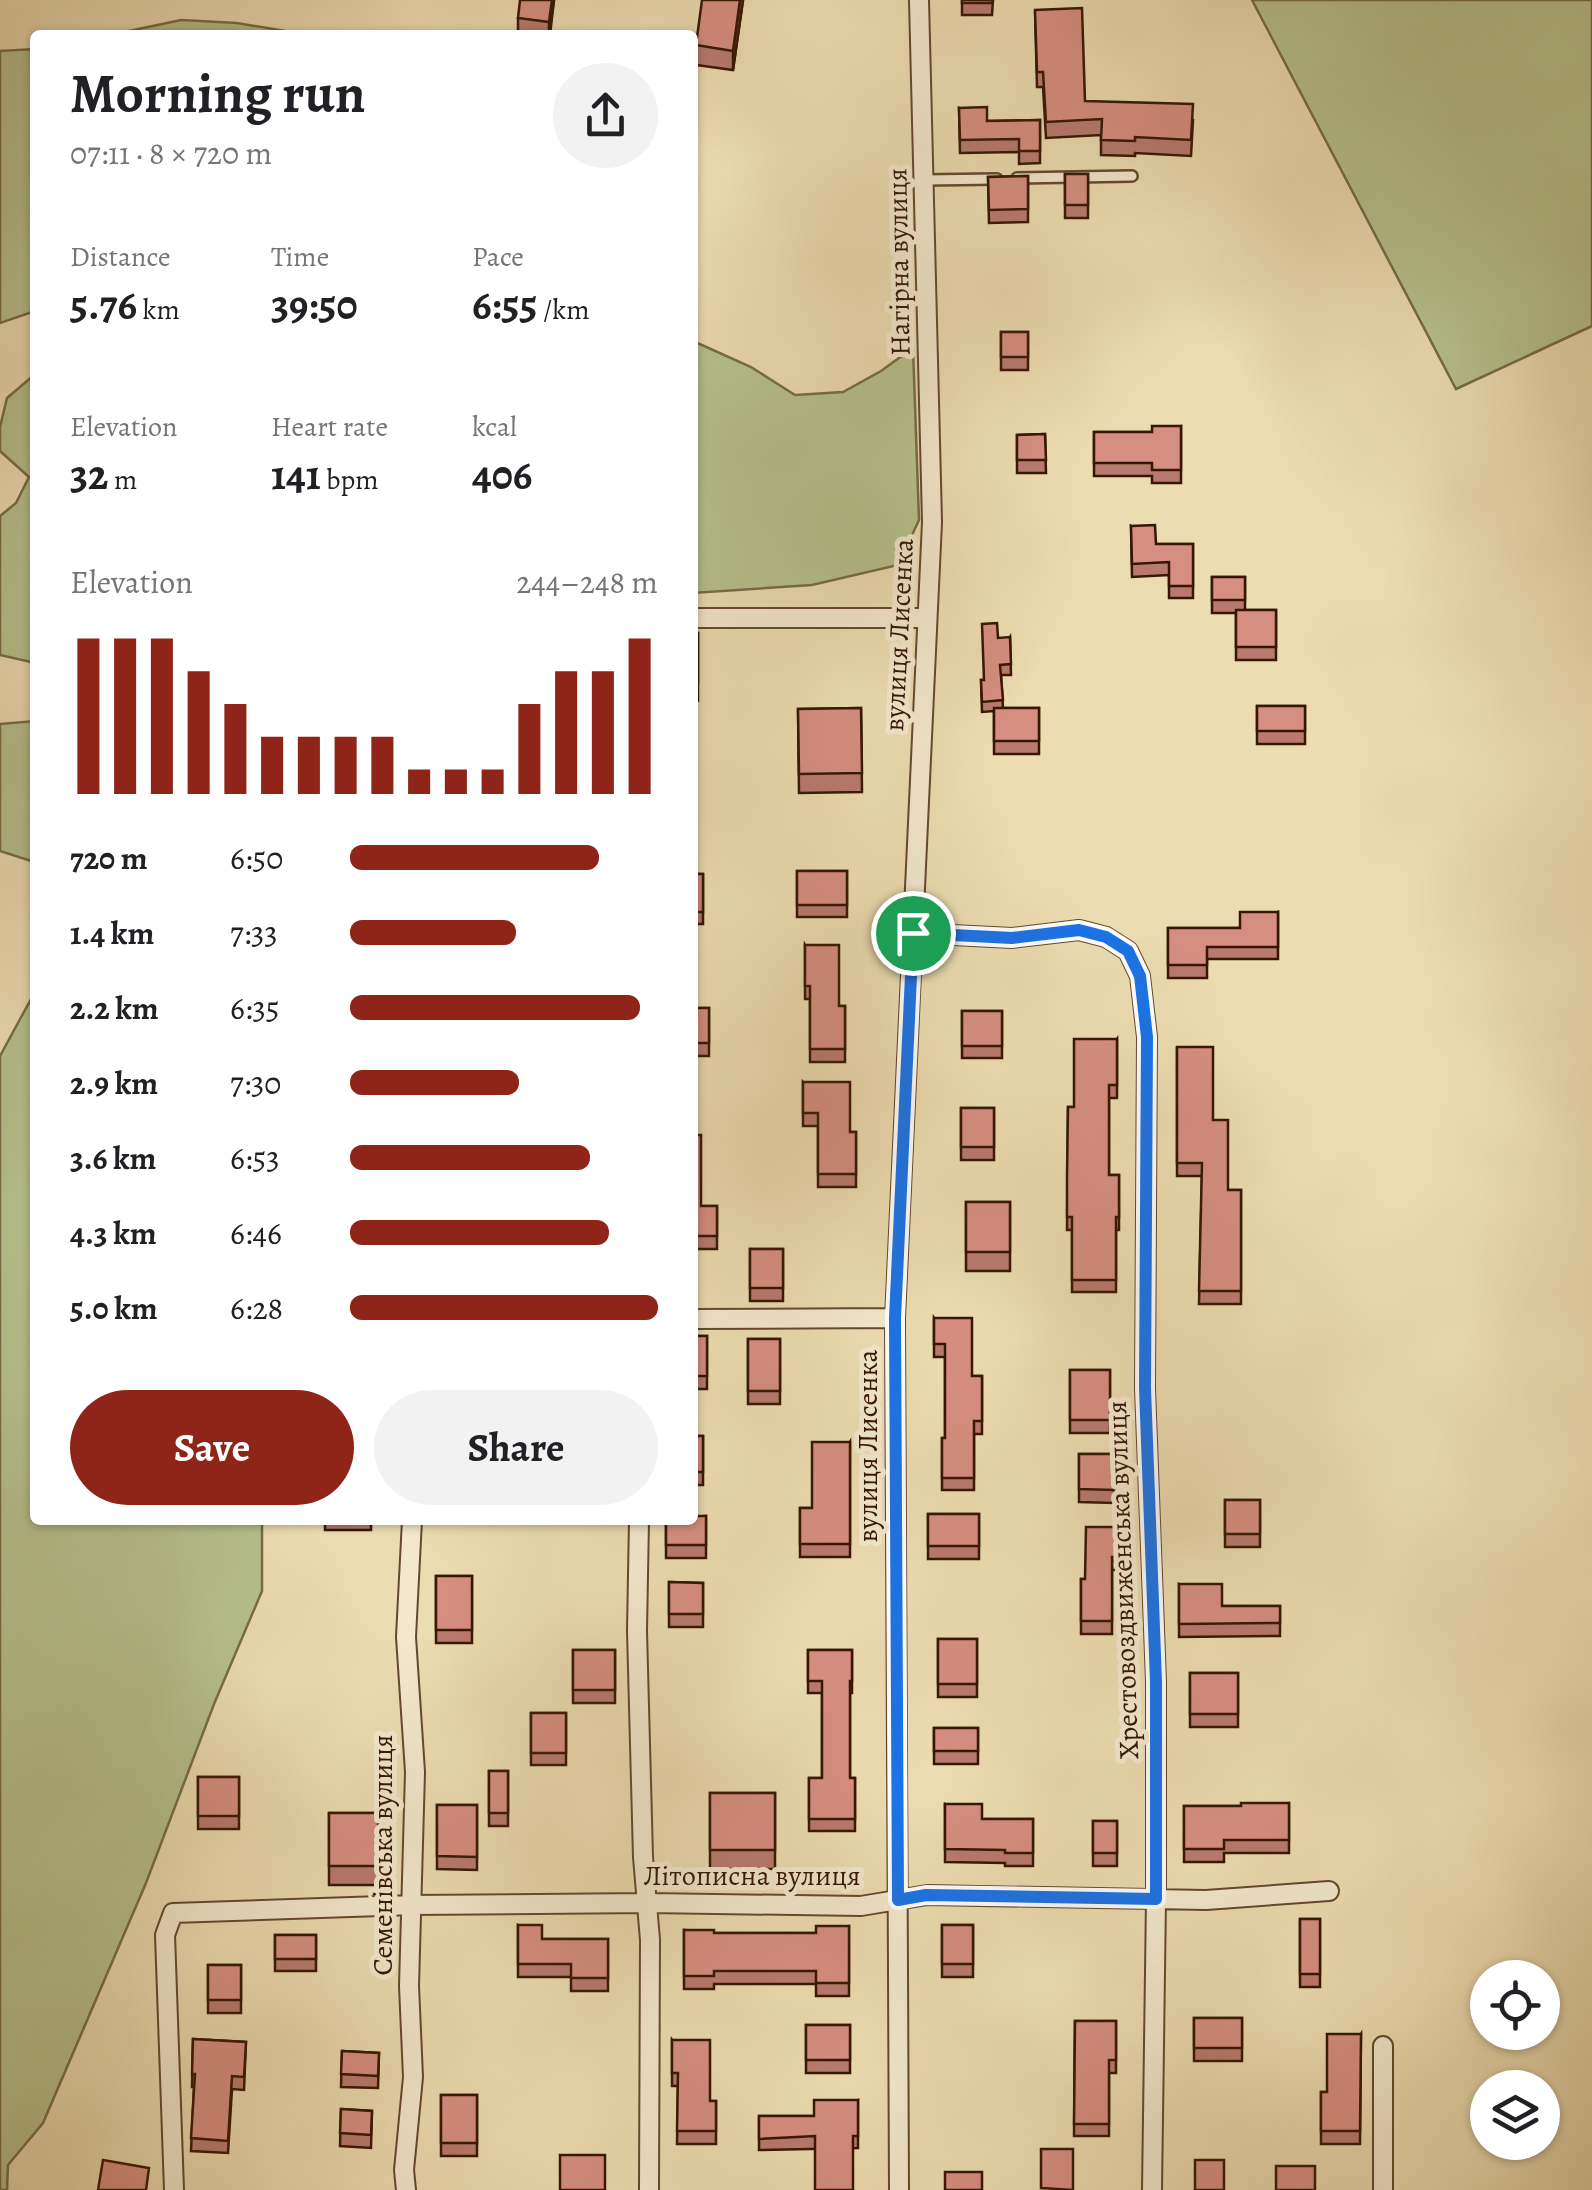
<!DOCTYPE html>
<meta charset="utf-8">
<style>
body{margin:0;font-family:Alegreya,serif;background:#f2f2f2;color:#202124;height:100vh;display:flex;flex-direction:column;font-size:38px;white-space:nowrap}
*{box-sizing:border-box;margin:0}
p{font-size:32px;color:#757577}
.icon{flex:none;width:55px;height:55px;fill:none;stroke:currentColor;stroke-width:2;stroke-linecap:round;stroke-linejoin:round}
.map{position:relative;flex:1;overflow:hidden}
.details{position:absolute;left:30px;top:30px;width:668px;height:1495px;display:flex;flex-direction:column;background:#fff;border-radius:10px;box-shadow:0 2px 8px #0004}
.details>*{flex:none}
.tools{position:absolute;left:1470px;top:1960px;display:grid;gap:20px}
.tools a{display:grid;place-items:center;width:90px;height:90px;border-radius:50%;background:#fff;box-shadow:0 2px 8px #0004;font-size:50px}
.pin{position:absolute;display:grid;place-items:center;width:85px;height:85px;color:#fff;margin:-42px;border:5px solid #fff;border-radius:50%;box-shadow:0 2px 10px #0007}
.round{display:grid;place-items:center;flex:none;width:105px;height:105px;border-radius:52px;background:#f2f2f2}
.overview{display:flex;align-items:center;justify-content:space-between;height:170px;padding:0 40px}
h1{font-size:55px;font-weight:700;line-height:75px}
.figures{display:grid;grid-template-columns:repeat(3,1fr);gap:15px;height:170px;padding:10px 40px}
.figures div{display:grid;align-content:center}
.figures b{font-size:42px;font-weight:700}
.figures small{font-size:28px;font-weight:400}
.figures p{font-size:28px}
.chart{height:280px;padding:20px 40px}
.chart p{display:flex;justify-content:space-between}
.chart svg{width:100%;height:180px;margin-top:10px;stroke:#8f2418;stroke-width:6}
.button{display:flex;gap:20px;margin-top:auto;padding:20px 40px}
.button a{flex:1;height:115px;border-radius:60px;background:#8f2418;color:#fff;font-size:40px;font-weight:700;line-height:115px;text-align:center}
.button a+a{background:#f2f2f2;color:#202124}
ul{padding:0 40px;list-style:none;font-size:32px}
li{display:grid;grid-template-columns:160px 120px 1fr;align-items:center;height:75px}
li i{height:25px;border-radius:12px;background:#8f2418}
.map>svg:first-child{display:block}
.green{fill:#b6c18d;stroke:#766c48;stroke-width:2.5}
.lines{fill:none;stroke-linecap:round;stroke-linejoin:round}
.lane-casing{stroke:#64482f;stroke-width:14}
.street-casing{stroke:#64482f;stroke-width:22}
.lane{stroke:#f3e8cc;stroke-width:9}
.street{stroke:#f3e8cc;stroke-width:18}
.wall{fill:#b87a6e;stroke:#361604;stroke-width:2.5}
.shaded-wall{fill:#96635a;stroke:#361604;stroke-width:2.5}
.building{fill:#d68e80;stroke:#361604;stroke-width:2.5}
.route-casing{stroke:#fff;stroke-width:20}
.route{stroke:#1a73e8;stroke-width:12}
.labels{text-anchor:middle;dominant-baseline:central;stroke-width:10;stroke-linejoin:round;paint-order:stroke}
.street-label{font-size:28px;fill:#361604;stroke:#f3e8cc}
</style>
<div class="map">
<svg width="1592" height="2190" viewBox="0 0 1592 2190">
<rect width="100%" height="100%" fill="#ecdcb1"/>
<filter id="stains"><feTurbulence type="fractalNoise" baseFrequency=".002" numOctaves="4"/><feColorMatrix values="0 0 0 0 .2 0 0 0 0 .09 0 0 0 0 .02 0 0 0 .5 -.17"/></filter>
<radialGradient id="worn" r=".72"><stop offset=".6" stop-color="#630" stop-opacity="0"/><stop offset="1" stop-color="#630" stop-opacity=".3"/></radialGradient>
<path class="green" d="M 1252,0 L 1592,0 L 1592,326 L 1456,389 Z
M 181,20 L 237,23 L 309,35 L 110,35 Z
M 35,49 L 35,311 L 0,323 L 0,51 Z
M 693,341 L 751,367 L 795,395 L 843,392 L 881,371 L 913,348 L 919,520 L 898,565 L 812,585 L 693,593 Z
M 35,350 L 35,663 L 0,655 L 0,516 L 16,503 L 29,477 L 0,451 L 0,427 L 7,398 L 33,376 Z
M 35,721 L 35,859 L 34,862 L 0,851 L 0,724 Z
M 35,988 L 35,1520 L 262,1520 L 262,1591 L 214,1704 L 146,1883 L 43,2123 L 8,2165 L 7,2190 L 0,2190 L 0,1056 L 31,999 Z"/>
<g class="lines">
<g class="lane-casing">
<path id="lane" d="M 1017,178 L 1132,176
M 924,180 L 997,179"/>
</g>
<g class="street-casing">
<path id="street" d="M 692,618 L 927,618
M 913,933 L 1012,938 L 1079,930 L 1106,937 L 1128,951 L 1140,976 L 1147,1037 L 1145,1388 L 1156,1682 L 1156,1899 L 1152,2190
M 692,1319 L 895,1318
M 639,1520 L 637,1631 L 643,1857 L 650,1940 L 649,2190
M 1383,2046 L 1383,2190
M 174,2190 L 165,1935 L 173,1913 L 411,1905 L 648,1903 L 861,1906 L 927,1895 L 1206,1900 L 1329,1891
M 406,2190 L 404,2170 L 413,2077 L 409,1986 L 415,1772 L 406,1637 L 412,1520
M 899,2190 L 895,1318 L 932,522 L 919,0"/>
</g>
<use href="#lane" class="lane"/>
<use href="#street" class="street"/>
</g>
<path class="wall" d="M 554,0 L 550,35 L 518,35 L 518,18 Z
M 743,0 L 733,70 L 696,65 L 696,45 Z
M 962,0 L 993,0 L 992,15 L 962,15 Z
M 1035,10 L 1085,101 L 1193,120 L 1191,156 L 1135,153 L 1135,156 L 1101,155 L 1101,135 L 1046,138 L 1043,87 L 1037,87 Z
M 959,108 L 987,121 L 1040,120 L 1040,163 L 1019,164 L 1019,152 L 960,153 Z
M 1065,174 L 1088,174 L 1088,218 L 1065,218 Z
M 1028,176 L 1028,222 L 989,223 L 988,177 Z
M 1001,332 L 1028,332 L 1028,370 L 1001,370 Z
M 1181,426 L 1181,483 L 1152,483 L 1152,476 L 1094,476 L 1094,432 L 1152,432 Z
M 1045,434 L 1046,473 L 1017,473 L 1017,435 Z
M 1131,526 L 1156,544 L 1193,544 L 1193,598 L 1169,598 L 1169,575 L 1132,577 Z
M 1212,577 L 1245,577 L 1245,610 L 1276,610 L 1276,660 L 1236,660 L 1236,613 L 1212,613 Z
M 692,633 L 698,633 L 698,701 L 692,701 Z
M 1010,637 L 1011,675 L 1001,675 L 1003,708 L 1039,708 L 1039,754 L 994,754 L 994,711 L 982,712 L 981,680 L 984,680 Z
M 1257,706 L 1305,706 L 1305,744 L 1257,744 Z
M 861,708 L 862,792 L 799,793 L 798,709 Z
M 797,871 L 847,871 L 847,917 L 797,917 Z
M 692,874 L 703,874 L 703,924 L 692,924 Z
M 1278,912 L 1278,959 L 1207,959 L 1207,978 L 1168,978 L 1168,928 L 1240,928 Z
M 805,945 L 839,1006 L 845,1006 L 845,1062 L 810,1062 L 810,999 L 805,999 Z
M 692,1008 L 709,1008 L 709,1056 L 692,1056 Z
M 962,1011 L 1002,1011 L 1002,1058 L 962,1058 Z
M 1117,1039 L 1117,1098 L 1109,1098 L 1109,1175 L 1119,1175 L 1119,1230 L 1116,1230 L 1116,1292 L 1072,1292 L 1072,1230 L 1067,1230 L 1068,1107 L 1074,1107 Z
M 1177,1047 L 1213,1120 L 1228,1190 L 1241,1190 L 1241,1304 L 1199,1304 L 1202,1176 L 1177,1176 Z
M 803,1082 L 850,1132 L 856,1132 L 856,1187 L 818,1187 L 818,1126 L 803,1126 Z
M 961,1108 L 994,1108 L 994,1160 L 961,1160 Z
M 692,1135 L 701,1206 L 717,1206 L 717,1249 L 692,1249 Z
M 966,1202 L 1010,1202 L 1010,1271 L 966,1271 Z
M 750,1249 L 783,1249 L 783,1301 L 750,1301 Z
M 934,1318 L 972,1376 L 982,1376 L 982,1434 L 974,1434 L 974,1490 L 942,1490 L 942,1438 L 945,1438 L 945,1357 L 934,1357 Z
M 692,1336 L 707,1336 L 707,1389 L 692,1389 Z
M 748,1339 L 780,1339 L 780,1404 L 748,1404 Z
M 1070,1370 L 1110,1370 L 1110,1433 L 1070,1433 Z
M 692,1436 L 703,1436 L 703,1485 L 692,1485 Z
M 850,1442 L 850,1557 L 800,1557 L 800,1508 L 812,1508 Z
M 1079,1454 L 1114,1454 L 1114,1503 L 1079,1502 Z
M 1225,1500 L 1260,1500 L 1260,1547 L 1225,1547 Z
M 928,1514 L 979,1514 L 979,1559 L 928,1559 Z
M 706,1516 L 706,1558 L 666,1558 L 666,1520 Z
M 325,1520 L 371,1520 L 371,1530 L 325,1530 Z
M 1118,1527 L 1118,1570 L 1112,1570 L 1112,1634 L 1081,1634 L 1081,1579 L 1085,1579 Z
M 436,1576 L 472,1576 L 472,1643 L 436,1643 Z
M 669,1582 L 703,1583 L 703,1627 L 669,1627 Z
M 1179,1584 L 1222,1606 L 1280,1606 L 1280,1636 L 1179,1637 Z
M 938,1639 L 977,1639 L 977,1697 L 938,1697 Z
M 573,1650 L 615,1650 L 615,1703 L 573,1703 Z
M 808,1650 L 852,1650 L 852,1693 L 850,1693 L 850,1778 L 855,1778 L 855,1831 L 809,1831 L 809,1778 L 822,1778 L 822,1693 L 808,1693 Z
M 1190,1673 L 1238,1673 L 1238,1727 L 1190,1727 Z
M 531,1713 L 566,1713 L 566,1765 L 531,1765 Z
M 934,1728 L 978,1728 L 978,1764 L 934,1764 Z
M 489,1771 L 508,1771 L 508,1826 L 489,1826 Z
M 198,1777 L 239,1777 L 239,1829 L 198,1829 Z
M 710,1793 L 775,1793 L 775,1869 L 710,1869 Z
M 1289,1803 L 1289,1853 L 1224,1853 L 1224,1862 L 1184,1862 L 1184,1806 L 1241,1806 Z
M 945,1804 L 982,1819 L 1033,1819 L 1033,1866 L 1005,1866 L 1005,1863 L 945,1862 Z
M 437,1805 L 477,1805 L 477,1870 L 437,1869 Z
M 329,1813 L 378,1813 L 378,1885 L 329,1885 Z
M 1093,1821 L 1117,1821 L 1117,1866 L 1093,1866 Z
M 1300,1919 L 1320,1919 L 1320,1987 L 1300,1987 Z
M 518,1925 L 542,1939 L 608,1939 L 608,1991 L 571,1991 L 571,1977 L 518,1977 Z
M 942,1925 L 973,1925 L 973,1977 L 942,1977 Z
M 849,1926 L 849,1996 L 816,1996 L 816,1984 L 714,1984 L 714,1989 L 684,1989 L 684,1930 L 714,1933 L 816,1933 Z
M 275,1935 L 316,1935 L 316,1971 L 275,1971 Z
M 208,1965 L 241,1965 L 241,2013 L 208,2013 Z
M 1194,2018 L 1242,2018 L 1242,2061 L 1194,2061 Z
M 1075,2021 L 1116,2021 L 1116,2073 L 1109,2073 L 1109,2136 L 1074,2136 Z
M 806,2025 L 850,2025 L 850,2073 L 806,2073 Z
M 1361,2034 L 1360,2144 L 1321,2144 L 1321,2092 L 1327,2092 Z
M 193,2039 L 246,2042 L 244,2090 L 232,2089 L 228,2153 L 191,2151 L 194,2087 L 192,2087 Z
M 672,2040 L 710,2101 L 716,2101 L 716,2144 L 677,2144 L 678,2086 L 672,2086 Z
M 342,2051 L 379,2053 L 378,2088 L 341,2087 Z
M 441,2095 L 477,2095 L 477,2156 L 441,2156 Z
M 858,2100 L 858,2148 L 759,2150 L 759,2116 L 814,2116 Z
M 341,2109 L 372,2111 L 371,2148 L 340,2146 Z"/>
<path class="shaded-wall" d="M 552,0 L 554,0 L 549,35 L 549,22 Z
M 740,0 L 743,0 L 733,70 L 733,51 Z"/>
<path class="building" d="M 520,0 L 552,0 L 549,22 L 518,18 Z
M 702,0 L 740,0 L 733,51 L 696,45 Z
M 962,0 L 993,0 L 992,3 L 962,3 Z
M 1082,8 L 1085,101 L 1193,104 L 1191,140 L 1135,137 L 1135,141 L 1101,140 L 1102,119 L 1046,122 L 1043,72 L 1037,72 L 1035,10 Z
M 987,107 L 987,121 L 1040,120 L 1040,151 L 1019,151 L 1019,139 L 960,140 L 959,108 Z
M 1065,174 L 1088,174 L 1088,205 L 1065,205 Z
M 1028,176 L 1028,209 L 989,210 L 988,177 Z
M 1001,332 L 1028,332 L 1028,357 L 1001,357 Z
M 1152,426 L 1181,426 L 1181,470 L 1152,470 L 1152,463 L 1094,463 L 1094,432 L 1152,432 Z
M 1045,434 L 1046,460 L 1017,460 L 1017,435 Z
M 1155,525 L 1156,544 L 1193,544 L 1193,586 L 1169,586 L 1169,562 L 1132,564 L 1131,526 Z
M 1212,577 L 1245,577 L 1245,600 L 1212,600 Z
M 1236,610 L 1276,610 L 1276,647 L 1236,647 Z
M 997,623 L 998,638 L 1010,637 L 1011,664 L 1000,665 L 1003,700 L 982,702 L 981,680 L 984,680 L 982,624 Z
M 692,633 L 698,633 L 698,682 L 692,682 Z
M 1257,706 L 1305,706 L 1305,731 L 1257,731 Z
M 861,708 L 862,773 L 799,774 L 798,709 Z
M 994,708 L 1039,708 L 1039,741 L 994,741 Z
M 797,871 L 847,871 L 847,905 L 797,905 Z
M 692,874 L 703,874 L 703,912 L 692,912 Z
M 1240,912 L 1278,912 L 1278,947 L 1207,947 L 1207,965 L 1168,965 L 1168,928 L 1240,928 Z
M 805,945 L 839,945 L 839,1006 L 845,1006 L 845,1049 L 810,1049 L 810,986 L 805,986 Z
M 692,1008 L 709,1008 L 709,1043 L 692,1043 Z
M 962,1011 L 1002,1011 L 1002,1046 L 962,1046 Z
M 1074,1039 L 1117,1039 L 1117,1085 L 1109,1085 L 1109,1175 L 1119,1175 L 1119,1217 L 1116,1217 L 1116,1280 L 1072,1280 L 1072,1217 L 1067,1217 L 1067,1175 L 1068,1107 L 1074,1107 Z
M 1177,1047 L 1213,1047 L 1213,1120 L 1228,1120 L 1228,1190 L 1241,1190 L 1241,1291 L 1199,1291 L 1202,1163 L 1177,1163 Z
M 803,1082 L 850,1082 L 850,1132 L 856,1132 L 856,1174 L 818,1174 L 818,1113 L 803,1113 Z
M 961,1108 L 994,1108 L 994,1147 L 961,1147 Z
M 692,1135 L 701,1135 L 701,1206 L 717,1206 L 717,1236 L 692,1236 Z
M 966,1202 L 1010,1202 L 1010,1252 L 966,1252 Z
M 750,1249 L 783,1249 L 783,1288 L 750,1288 Z
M 934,1318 L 972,1318 L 972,1376 L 982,1376 L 982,1421 L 974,1421 L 974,1478 L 942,1478 L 942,1438 L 945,1438 L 945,1344 L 934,1344 Z
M 692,1336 L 707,1336 L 707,1376 L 692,1376 Z
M 748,1339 L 780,1339 L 780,1391 L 748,1391 Z
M 1070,1370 L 1110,1370 L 1110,1420 L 1070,1420 Z
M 692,1436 L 703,1436 L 703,1472 L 692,1472 Z
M 812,1442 L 850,1442 L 850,1544 L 800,1544 L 800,1508 L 812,1508 Z
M 1079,1454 L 1114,1454 L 1114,1490 L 1079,1489 Z
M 1225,1500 L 1260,1500 L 1260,1534 L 1225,1534 Z
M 928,1514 L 979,1514 L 979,1546 L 928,1546 Z
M 692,1516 L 706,1516 L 706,1545 L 666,1545 L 666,1520 L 692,1520 Z
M 1086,1527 L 1118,1527 L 1118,1557 L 1112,1557 L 1112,1621 L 1081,1621 L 1081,1579 L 1085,1579 Z
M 436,1576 L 472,1576 L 472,1630 L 436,1630 Z
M 669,1582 L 703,1583 L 703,1614 L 669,1614 Z
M 1179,1584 L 1222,1584 L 1222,1606 L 1280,1606 L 1280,1623 L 1179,1624 Z
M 938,1639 L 977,1639 L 977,1684 L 938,1684 Z
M 573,1650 L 615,1650 L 615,1690 L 573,1690 Z
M 808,1650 L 852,1650 L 852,1681 L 850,1681 L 850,1778 L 855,1778 L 855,1819 L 809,1819 L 809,1778 L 822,1778 L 822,1681 L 808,1681 Z
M 1190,1673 L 1238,1673 L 1238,1714 L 1190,1714 Z
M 531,1713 L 566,1713 L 566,1753 L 531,1753 Z
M 934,1728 L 978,1728 L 978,1751 L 934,1751 Z
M 489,1771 L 508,1771 L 508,1813 L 489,1813 Z
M 198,1777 L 239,1777 L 239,1816 L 198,1816 Z
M 710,1793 L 775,1793 L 775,1850 L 710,1850 Z
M 1241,1803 L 1289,1803 L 1289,1840 L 1224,1840 L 1224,1849 L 1184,1849 L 1184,1806 L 1241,1806 Z
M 945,1804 L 982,1804 L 982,1819 L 1033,1819 L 1033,1853 L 1005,1853 L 1005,1850 L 945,1849 Z
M 437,1805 L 477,1805 L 477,1857 L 437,1856 Z
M 329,1813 L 378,1813 L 378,1866 L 329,1866 Z
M 1093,1821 L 1117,1821 L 1117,1853 L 1093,1853 Z
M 1300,1919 L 1320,1919 L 1320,1974 L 1300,1974 Z
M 518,1925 L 542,1925 L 542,1939 L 608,1939 L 608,1978 L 571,1978 L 571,1964 L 518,1964 Z
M 942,1925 L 973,1925 L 973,1964 L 942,1964 Z
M 816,1926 L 849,1926 L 849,1983 L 816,1983 L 816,1971 L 714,1971 L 714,1976 L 684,1976 L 684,1930 L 714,1930 L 714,1933 L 816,1933 Z
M 275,1935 L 316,1935 L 316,1959 L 275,1959 Z
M 208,1965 L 241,1965 L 241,2000 L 208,2000 Z
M 1194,2018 L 1242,2018 L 1242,2048 L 1194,2048 Z
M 1075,2021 L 1116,2021 L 1116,2060 L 1109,2060 L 1109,2124 L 1074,2124 Z
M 806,2025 L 850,2025 L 850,2060 L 806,2060 Z
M 1327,2034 L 1361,2034 L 1360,2131 L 1321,2131 L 1321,2092 L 1327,2092 Z
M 193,2039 L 246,2042 L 244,2077 L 232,2076 L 228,2141 L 191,2138 L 195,2074 L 192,2074 Z
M 672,2040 L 710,2040 L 710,2101 L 716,2101 L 716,2131 L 677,2131 L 678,2073 L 672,2073 Z
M 342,2051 L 379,2053 L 378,2076 L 341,2074 Z
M 441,2095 L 477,2095 L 477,2143 L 441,2143 Z
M 814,2100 L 858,2100 L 858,2136 L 853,2136 L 853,2190 L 815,2190 L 815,2136 L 759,2139 L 759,2116 L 814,2116 Z
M 341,2109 L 372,2111 L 371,2135 L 340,2133 Z
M 1041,2149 L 1073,2149 L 1073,2190 L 1041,2188 Z
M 560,2155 L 605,2155 L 605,2190 L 560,2190 Z
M 103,2160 L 149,2168 L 146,2190 L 98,2190 Z
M 1195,2160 L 1224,2160 L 1224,2190 L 1195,2190 Z
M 1276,2166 L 1315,2166 L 1315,2190 L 1276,2190 Z
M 945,2172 L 982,2172 L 982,2190 L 945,2190 Z"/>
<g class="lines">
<g class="route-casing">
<path id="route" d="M 1079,930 L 1106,937 L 1128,951 L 1140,976 L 1147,1037 L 1145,1388 L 1156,1682 L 1156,1899 L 926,1895 L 898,1900 L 895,1318 L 913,933 L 1012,938 Z"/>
</g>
<use href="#route" class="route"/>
</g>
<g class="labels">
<g class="street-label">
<text transform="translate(899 262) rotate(-91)">Нагірна вулиця</text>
<text transform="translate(899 635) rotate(-87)">вулиця Лисенка</text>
<text transform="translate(868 1446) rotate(-90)">вулиця Лисенка</text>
<text transform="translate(1123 1580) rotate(-92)">Хрестовоздвиженська вулиця</text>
<text transform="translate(383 1855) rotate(-90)">Семенівська вулиця</text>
<text x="752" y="1876">Літописна вулиця</text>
</g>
</g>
<rect width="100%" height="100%" filter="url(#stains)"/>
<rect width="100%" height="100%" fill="url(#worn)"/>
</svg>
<div class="tools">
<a><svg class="icon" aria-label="locate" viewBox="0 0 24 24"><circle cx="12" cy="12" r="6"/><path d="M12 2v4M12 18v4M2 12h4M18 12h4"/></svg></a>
<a><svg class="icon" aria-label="layers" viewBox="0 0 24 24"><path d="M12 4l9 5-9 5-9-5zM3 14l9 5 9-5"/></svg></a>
</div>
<div class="pin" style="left:913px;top:933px;background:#1e9e55"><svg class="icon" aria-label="arrive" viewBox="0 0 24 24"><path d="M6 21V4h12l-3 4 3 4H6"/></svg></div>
<section class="details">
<div class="overview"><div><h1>Morning run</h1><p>07:11 · 8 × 720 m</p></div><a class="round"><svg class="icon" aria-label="share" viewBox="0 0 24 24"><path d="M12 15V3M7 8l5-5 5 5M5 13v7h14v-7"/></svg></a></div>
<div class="figures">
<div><p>Distance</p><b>5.76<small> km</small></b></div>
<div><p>Time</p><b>39:50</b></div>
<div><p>Pace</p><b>6:55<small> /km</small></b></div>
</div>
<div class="figures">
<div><p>Elevation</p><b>32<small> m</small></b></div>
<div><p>Heart rate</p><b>141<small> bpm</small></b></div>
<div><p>kcal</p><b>406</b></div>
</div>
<div class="chart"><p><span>Elevation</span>244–248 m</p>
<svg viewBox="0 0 160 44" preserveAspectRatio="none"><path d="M5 44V6M15 44V6M25 44V6M35 44V14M45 44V22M55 44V30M65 44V30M75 44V30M85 44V30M95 44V38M105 44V38M115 44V38M125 44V22M135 44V14M145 44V14M155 44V6"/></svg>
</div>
<ul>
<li><b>720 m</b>6:50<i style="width:81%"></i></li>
<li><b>1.4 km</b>7:33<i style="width:54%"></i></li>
<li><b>2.2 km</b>6:35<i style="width:94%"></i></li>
<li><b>2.9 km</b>7:30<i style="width:55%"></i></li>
<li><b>3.6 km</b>6:53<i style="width:78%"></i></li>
<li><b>4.3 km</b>6:46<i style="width:84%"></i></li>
<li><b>5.0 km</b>6:28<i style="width:100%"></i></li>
</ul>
<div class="button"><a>Save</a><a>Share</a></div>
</section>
</div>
